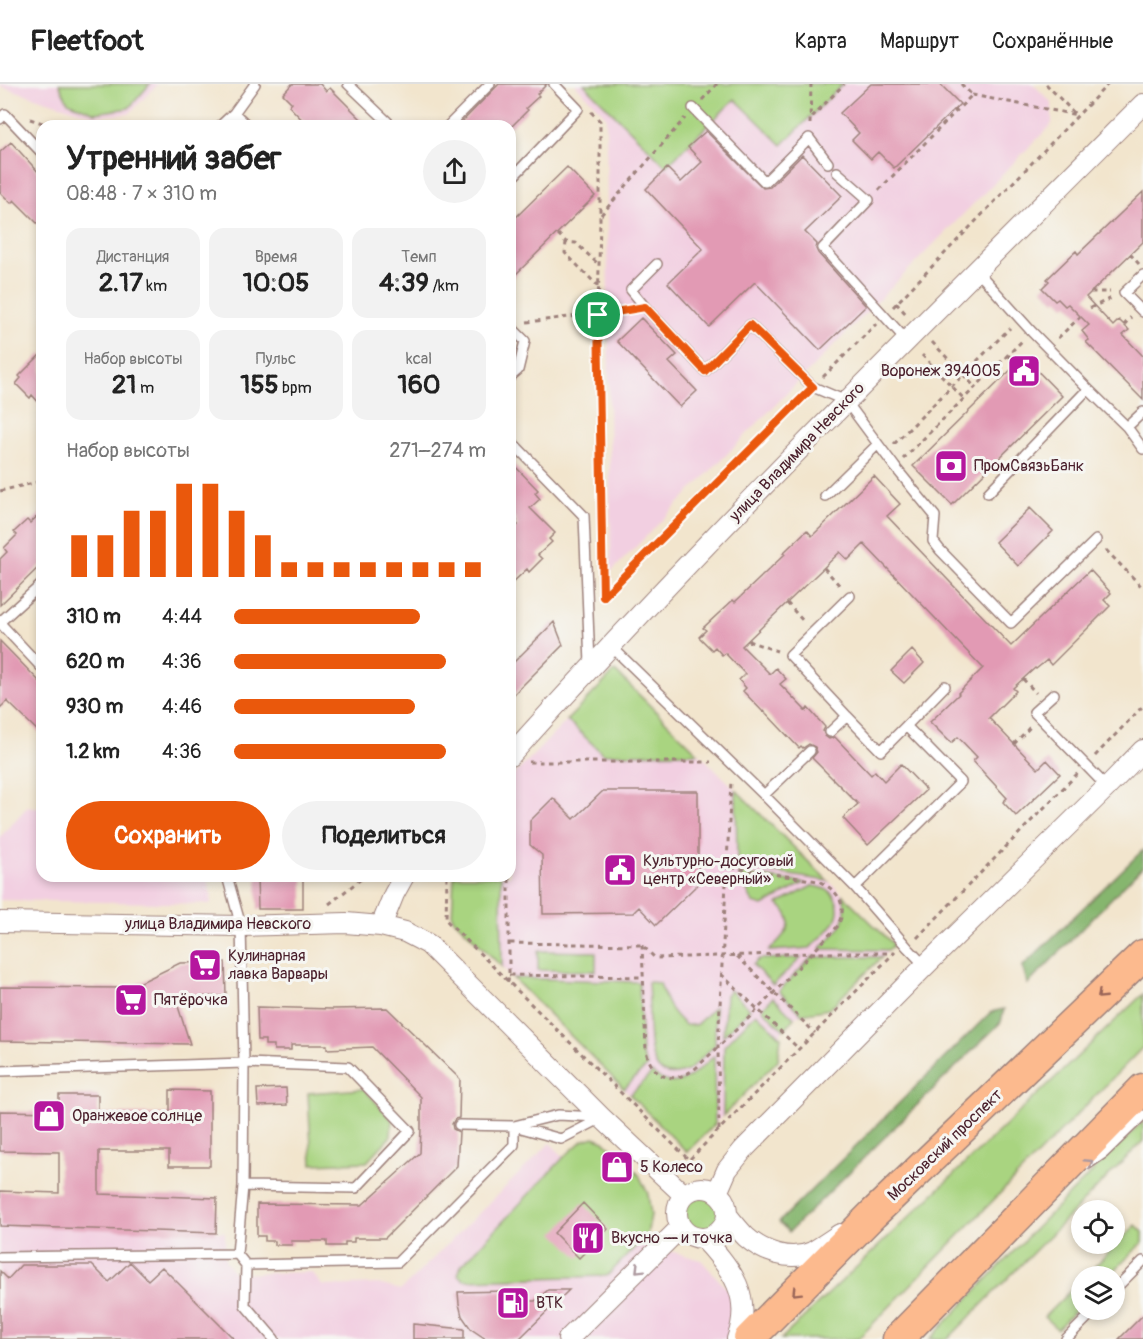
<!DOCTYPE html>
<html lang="ru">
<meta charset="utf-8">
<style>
body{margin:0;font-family:Pangolin,sans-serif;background:#f2f2f2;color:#222;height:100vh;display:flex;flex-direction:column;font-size:22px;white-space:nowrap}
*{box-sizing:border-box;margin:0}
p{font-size:20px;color:#767676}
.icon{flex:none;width:33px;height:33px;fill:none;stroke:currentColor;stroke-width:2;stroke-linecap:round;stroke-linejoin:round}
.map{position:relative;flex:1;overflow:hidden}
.details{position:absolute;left:36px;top:36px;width:480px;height:762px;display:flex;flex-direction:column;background:#fff;border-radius:18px;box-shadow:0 3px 9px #0003}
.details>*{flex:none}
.buttons{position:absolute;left:1071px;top:1116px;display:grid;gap:12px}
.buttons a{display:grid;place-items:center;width:54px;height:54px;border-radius:50%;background:#fff;box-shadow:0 3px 9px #0003;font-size:30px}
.pin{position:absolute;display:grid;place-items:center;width:51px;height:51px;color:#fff;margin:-26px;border:3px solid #fff;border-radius:50%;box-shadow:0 2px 6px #0007}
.round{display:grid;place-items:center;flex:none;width:63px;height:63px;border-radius:32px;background:#f2f2f2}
.headline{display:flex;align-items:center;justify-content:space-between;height:102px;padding:0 30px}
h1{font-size:33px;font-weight:700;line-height:45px}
.stats{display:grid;grid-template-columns:repeat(3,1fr);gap:9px;height:102px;padding:6px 30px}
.stats div{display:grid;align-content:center;border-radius:15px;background:#f2f2f2;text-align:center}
.stats b{font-size:26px;font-weight:700}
.stats small{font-size:16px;font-weight:400}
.stats p{font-size:16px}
.chart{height:168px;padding:12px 30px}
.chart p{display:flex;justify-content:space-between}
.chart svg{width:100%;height:108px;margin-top:6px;stroke:#ea580c;stroke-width:6}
.action{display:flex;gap:12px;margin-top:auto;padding:12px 30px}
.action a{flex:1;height:69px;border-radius:36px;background:#ea580c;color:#fff;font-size:24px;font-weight:700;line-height:69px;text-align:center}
.action a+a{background:#f2f2f2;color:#222}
ul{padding:0 30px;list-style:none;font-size:20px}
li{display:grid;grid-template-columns:96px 72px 1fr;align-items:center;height:45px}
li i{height:15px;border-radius:8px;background:#ea580c}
header{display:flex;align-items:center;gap:36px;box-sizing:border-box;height:84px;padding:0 30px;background:#fff;border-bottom:2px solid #e0e0e0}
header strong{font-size:28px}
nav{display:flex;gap:33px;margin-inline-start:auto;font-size:21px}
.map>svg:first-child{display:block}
.built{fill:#f2cfe1}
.green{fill:#a9d480;stroke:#7a7a56;stroke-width:1.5}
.forest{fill:#86b66e;stroke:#686a4c;stroke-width:1.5}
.building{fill:#e29ab4}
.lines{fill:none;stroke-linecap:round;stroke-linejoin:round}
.lane-casing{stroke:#9e827c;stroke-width:12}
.street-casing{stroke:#9e827c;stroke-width:22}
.primary-casing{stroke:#9e827c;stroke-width:33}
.path{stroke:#9e827c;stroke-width:3;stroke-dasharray:4.5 4.5;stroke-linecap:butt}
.lane{stroke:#fff;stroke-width:9}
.street{stroke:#fff;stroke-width:20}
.primary{stroke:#fcba8e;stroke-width:30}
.oneway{stroke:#9a6558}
.oneway2{stroke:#ae9aa0}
.route-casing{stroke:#fff;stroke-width:12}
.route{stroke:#ea580c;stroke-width:8}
.labels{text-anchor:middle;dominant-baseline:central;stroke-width:6;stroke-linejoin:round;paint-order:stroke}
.poi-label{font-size:16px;fill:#4a1f2b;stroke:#f6f6f2;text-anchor:start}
.street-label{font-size:16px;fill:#4a1f2b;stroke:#f6f6f2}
</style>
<header>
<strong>Fleetfoot</strong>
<nav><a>Карта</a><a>Маршрут</a><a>Сохранённые</a></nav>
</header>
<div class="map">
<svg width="1143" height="1255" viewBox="0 0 1143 1255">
<rect width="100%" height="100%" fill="#f6f6f2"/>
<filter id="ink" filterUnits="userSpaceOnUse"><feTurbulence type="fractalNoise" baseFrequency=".0167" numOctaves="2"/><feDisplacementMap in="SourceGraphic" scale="12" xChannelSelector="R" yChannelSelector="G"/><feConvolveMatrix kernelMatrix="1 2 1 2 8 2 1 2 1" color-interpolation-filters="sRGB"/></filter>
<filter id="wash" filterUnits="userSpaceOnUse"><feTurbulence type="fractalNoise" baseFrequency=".008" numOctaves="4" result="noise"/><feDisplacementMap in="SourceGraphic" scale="24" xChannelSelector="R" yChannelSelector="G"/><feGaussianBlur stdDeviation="1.35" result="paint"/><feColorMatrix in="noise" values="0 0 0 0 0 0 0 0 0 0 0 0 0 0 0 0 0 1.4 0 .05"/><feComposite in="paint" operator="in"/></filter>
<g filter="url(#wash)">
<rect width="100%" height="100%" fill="#f2e5cd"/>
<path class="built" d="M 0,0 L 158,0 L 129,30 L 95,32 L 0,2 Z
M 575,0 L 1033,0 L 1052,19 L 1052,40 L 611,488 L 606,32 Z
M 615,587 L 894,861 L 829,925 L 797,931 L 781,948 L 778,976 L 687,1068 L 452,833 L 454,792 L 510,792 L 510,695 Z
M 42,719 L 42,792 L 207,792 L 211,812 L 211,820 L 0,816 L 0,753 L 28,722 L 38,724 Z
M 550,1059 L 636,1144 L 670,1167 L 701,1176 L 739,1218 L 733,1255 L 0,1255 L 0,1141 L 225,1148 L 225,1176 L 235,1190 L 311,1188 L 323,1202 L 378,1200 L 401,1206 Z"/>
<path class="green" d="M 59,0 L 150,0 L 129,24 L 95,29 L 68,18 Z
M 584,0 L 843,0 L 782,61 L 735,15 L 666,82 Z
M 615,587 L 698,669 L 603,670 L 567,636 Z
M 736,706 L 828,797 L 744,784 L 737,778 Z
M 739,790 L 804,799 L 763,822 L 753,819 Z
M 454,792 L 501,792 L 502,883 L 452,833 Z
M 812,802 C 823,803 832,806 836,816 C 845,836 823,851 810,864 L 769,867 C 784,851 801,839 778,820 Z
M 842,810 L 894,861 L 888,866 L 820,865 C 838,846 852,837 842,810 Z
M 538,867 L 596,868 L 596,887 L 538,886 Z
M 812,873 L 882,873 L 829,925 L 802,930 L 779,907 Z
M 801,874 L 773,901 L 753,881 L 759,875 Z
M 513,894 L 639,898 L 642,971 L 647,982 L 624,1005 Z
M 648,898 L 660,899 C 666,920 670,927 685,941 L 696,941 L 715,922 L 715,961 L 689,986 C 649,1004 650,963 649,937 C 649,924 649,911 648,898 Z
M 730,906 L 750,925 L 723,952 L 726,911 Z
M 1143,910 L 1143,963 L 858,1255 L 781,1255 Z
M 773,913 L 794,934 L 784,946 L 762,925 Z
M 756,929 L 781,953 L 778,976 L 723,1032 L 724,962 Z
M 714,972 L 715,1040 L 687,1068 L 630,1011 L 652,989 C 678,1011 694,990 714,972 Z
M 364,1005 L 392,1036 L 391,1052 L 367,1078 L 312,1080 L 308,1009 Z
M 1143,1037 L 1143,1057 L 948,1255 L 930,1255 L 1033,1147 Z
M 594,1053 L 604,1057 L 639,1091 L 648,1110 L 651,1131 L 647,1151 L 607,1192 L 464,1196 L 458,1191 L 461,1182 L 564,1073 L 582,1057 Z
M682 1129a19 19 0 1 1 38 0a19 19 0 1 1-38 0Z
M 1136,1141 L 1143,1148 L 1143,1158 L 1109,1192 L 1085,1192 Z
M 1081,1196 L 1081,1220 L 1057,1245 L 1044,1233 Z"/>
<path class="forest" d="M 1143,766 L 1143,782 L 1028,900 L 1022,883 Z
M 1004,925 L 1001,938 L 789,1148 L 779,1138 L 991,928 Z"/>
<g id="blocks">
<path class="building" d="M 292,0 L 320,0 L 326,7 L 330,4 L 368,42 L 308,42 L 289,22 L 292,19 L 283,10 Z
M 499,0 L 547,0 L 537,10 L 539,12 L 526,24 L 528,26 L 512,42 L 458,42 Z
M 871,0 L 940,0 L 960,20 L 894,84 L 878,68 L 871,75 L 852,56 L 859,49 L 840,29 Z
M 706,47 L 763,104 L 770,103 L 802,71 L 842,112 L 805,148 L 817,160 L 816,165 L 818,169 L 866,222 L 820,266 L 755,198 L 709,243 L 668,199 L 703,165 L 646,105 L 667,84 L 681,98 L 702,78 L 688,63 Z
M 11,58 L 42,92 L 42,144 L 14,116 L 11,119 L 0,108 L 0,68 Z
M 567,83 L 595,112 L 510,196 L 510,139 Z
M 1143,108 L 1143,158 L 1086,213 L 1113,242 L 1119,236 L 1129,246 L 1123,251 L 1143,272 L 1143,316 L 1086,258 L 1089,256 L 1082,247 L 1089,241 L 1068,220 L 1065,222 L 1058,215 L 1055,217 L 1042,204 L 1049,197 L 1047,195 L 1076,167 L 1078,170 Z
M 641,234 L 677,271 L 669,278 L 697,307 L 680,323 L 617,257 Z
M 42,269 L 42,322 L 32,311 L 30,314 L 16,300 L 21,294 L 19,292 Z
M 1024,273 L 1062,312 L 952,421 L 913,382 Z
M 510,377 L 538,406 L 535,409 L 540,415 L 530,424 L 555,449 L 549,455 L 552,458 L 538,471 L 542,475 L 529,488 L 527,485 L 510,501 L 510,449 L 518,441 L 515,438 L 517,437 L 510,429 Z
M 874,392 L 900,420 L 887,432 L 1011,562 L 1090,486 L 1111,509 L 1104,516 L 1110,522 L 1051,581 L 1047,576 L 1036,585 L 1035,584 L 1013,604 L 1016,607 L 989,634 L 1038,685 L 1047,676 L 1060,690 L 1016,732 L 1003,718 L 1007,714 L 973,677 L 977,673 L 958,653 L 951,659 L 930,638 L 959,610 L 958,609 L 983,584 L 864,460 L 848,476 L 840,468 L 742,562 L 770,590 L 776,584 L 786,595 L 780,600 L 806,627 L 808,624 L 825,643 L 823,647 L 825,652 L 829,655 L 835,653 L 871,691 L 875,687 L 884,697 L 901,680 L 926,706 L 868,761 L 843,734 L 858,720 L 812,674 L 817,668 L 815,663 L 809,660 L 803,664 L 801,662 L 799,664 L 764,627 L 763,628 L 743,607 L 746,604 L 739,596 L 745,590 L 725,569 L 722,571 L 715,563 L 712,566 L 699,553 L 706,546 L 703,544 L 733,516 L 735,518 L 785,470 L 783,469 L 807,446 L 812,452 Z
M 1030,424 L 1053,447 L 1018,482 L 995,458 Z
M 42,428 L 42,480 L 0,521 L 0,475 L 7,468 L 4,464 L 17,451 L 14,448 L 27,436 L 30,439 Z
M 554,538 L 563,561 L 510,614 L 510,582 Z
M 0,557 L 42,600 L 42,651 L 7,617 L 0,624 Z
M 912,566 L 924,579 L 904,599 L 891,587 Z
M 603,707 L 698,707 L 698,800 L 656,841 L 639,823 L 633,829 L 543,830 L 542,771 L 530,761 L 530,737 L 553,714 L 574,735 Z
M 257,794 L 303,794 L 303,825 L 258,825 Z
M 225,878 L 226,912 L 175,913 L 190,960 L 0,957 L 0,903 L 129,904 L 180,879 Z
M 257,923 L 332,925 L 387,924 L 460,995 L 459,1034 L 455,1035 L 452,1040 L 453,1045 L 459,1048 L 457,1082 L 385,1154 L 354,1154 L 354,1158 L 345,1158 L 345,1162 L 327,1162 L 327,1157 L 291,1157 L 292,1161 L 275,1161 L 275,1157 L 265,1157 L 265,1152 L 257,1152 L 257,1120 L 362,1121 L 420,1069 L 421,1043 L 421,1013 L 372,963 L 327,965 L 327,961 L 291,961 L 291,966 L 274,966 L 274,961 L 265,961 L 265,956 L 258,956 Z
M 286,1004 L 287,1021 L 258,1022 L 257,1005 Z
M 170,1006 L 210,1007 L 210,1082 L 169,1082 L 169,1067 L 99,1067 L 99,1110 L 217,1114 L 216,1149 L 0,1142 L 0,1107 L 59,1109 L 59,1068 L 0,1067 L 0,1027 L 59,1028 L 59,1011 L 98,1011 L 98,1030 L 170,1030 Z
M 583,1119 L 608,1145 L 579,1174 L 554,1149 Z
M 130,1178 L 148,1196 L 162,1183 L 234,1255 L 0,1255 L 0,1187 L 8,1195 L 21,1181 L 92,1181 L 109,1198 Z
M 548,1206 L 569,1206 L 519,1255 L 486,1255 L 471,1245 L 462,1232 L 459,1220 L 458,1208 L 508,1207 L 517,1217 L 535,1217 Z
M 1143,1231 L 1143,1255 L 1119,1255 Z
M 413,1240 L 464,1245 L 464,1255 L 413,1255 Z"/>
</g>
</g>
<g filter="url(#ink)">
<use href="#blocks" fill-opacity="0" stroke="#9e827c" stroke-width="1.5"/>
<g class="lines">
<g class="lane-casing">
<path id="lane" d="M 348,0 L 392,42
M 693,24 L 765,98 L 809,54 L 828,79
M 234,29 L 248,42
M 0,35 L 5,30 L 42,69
M 220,42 L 234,29 L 255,0
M 448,42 L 490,0
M 837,88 L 869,116 L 823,164 L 907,257
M 510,96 L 578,25 L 554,0
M 657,180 L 631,206 L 645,223 L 705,287 L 750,241 L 813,303 L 846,317 L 895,383 L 935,432 L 933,457 L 940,466 L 1011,539 L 1096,456
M 977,187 L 1032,248 L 1088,305 L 1127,343 L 1143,365
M 1143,191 L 1124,209 L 1143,228
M 510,242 L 525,257 L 518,286 L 510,293
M 1127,343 L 1143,328
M 510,356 L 584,432 L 590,580
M 988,409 L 1088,305
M 825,412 L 878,360
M 0,538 L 42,500
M 0,539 L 42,584
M 611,562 L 764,711 L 855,803 L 908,864 L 925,882
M 1054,610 L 1034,628 L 1107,703
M 847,632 L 790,571 L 850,512
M 830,648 L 847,632 L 881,667 L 906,642
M 764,711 L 810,667
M 227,792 L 241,842 L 244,979 L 243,1102 L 237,1170 L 246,1181 L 398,1178 L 514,1061 L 514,1042 L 561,1055 L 602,1034
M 855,803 L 961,698 L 906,642 L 945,602
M 0,987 L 244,979 L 348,983 L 410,1047 L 356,1104 L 243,1102
M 459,1041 L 514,1042 L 558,1031 L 597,1033
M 1088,1080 L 1104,1069 L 1143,1031
M 0,1173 L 237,1170
M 246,1181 L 245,1221 L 274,1255
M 1114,1206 L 1143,1177
M 1066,1255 L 1095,1226"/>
</g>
<g class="street-casing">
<path id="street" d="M 510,672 C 712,447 929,235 1143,20
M 0,838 L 241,842 L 346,839 L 381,842 L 405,848 L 428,860 L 602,1034 L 684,1111
M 381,842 L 394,810 L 404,792
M677 1129a25 25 0 1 1 50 0a25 25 0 1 1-50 0Z
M 717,1109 L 727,1086 L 743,1066 L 925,882 L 1107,703 L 1143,666
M 727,1131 C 733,1138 739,1146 746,1153 C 763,1168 790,1178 812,1168 C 821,1163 831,1156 840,1150
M 704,1155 C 732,1185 753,1213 737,1255
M 568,1255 L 680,1144"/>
</g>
<g class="primary-casing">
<path id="primary" d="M 749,1255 L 873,1130 L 1143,871
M 898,1255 L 1143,1005"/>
</g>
<path class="path" d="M 1046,0 L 1076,31
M 972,11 L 1077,31
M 702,16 L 717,0
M 591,28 L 600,37 L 600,133 L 598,231 L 603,513
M 812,33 L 844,0
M 30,35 L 52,42
M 810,40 L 811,0
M 879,106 L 972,11 L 961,0
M 601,131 L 685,34
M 558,150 L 566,158 L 576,159 L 599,181
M 566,158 L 565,169 L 598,202
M 1130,170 L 1139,180
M 1091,208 L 1110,208
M 896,219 L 907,231
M 893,223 L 1108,0
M 1090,224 L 1112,214
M 527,238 L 630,226
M 1124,241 L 1131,233
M 1058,254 L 1080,233
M 932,258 L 975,303
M 922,271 L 964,315
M 1008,271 L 1017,280
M 823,293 L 876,240
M 894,360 L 1010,244
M 903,375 L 1022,257
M 0,407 L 42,397
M 1106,466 L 1143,504
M 824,484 L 841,503
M 603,513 L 803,312
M 787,519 L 804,538
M 748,557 L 777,567
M 1023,595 L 1036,609
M 1014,660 L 1031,642
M 1095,672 L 1143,622
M 529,678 L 711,678
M 447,792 L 446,836 L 689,1076 L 895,868
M 329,820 L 365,792
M 917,854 L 1078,689
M 510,859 L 642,861 L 655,874 L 811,869 L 892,869
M 642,861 L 646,967 C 653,996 674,1001 696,984 L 758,925 L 837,843 C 849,821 839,807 818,797 L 727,783
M 737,872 L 815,949
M 721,890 L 799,965
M 509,891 L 643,893
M 508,898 L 509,891 L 509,792
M 719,1046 L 718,962 L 731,697"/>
<use href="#lane" class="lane"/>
<use href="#street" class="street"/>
<use href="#primary" class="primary"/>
</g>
<defs><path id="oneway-chevron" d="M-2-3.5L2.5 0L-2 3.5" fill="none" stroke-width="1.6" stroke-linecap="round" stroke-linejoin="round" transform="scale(1.5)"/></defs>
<g class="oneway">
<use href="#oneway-chevron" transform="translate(1101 911) rotate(136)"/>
<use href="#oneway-chevron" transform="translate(796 1208) rotate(135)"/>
</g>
<g class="oneway2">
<use href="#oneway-chevron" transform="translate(1089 1079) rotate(-33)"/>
<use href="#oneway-chevron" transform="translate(639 1185) rotate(135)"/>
</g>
</g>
<g class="lines" filter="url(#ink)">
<g class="route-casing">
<path id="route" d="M 645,223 L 705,287 L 750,241 L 813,303 L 603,513 L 598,231 Z"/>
</g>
<use href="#route" class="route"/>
</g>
<defs>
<g id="civic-square" transform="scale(1.725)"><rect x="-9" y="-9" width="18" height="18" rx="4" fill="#b5179e" stroke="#f6f6f2"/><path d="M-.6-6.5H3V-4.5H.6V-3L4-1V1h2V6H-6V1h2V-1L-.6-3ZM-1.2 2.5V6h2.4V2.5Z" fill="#fff"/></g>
<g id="bank-square" transform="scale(1.725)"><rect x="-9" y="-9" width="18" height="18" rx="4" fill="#b5179e" stroke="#f6f6f2"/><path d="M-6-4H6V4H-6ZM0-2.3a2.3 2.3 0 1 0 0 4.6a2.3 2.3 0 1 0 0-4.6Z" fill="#fff"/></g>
<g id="supermarket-square" transform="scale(1.725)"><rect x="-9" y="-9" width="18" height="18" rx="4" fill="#b5179e" stroke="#f6f6f2"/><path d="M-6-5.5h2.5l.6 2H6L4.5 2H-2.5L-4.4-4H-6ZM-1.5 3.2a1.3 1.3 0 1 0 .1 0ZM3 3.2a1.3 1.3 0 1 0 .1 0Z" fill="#fff"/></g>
<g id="shop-square" transform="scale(1.725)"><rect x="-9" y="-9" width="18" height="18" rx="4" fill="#b5179e" stroke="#f6f6f2"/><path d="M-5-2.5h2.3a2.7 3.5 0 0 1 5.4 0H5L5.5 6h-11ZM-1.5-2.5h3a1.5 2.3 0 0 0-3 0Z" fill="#fff"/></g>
<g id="restaurant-square" transform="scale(1.725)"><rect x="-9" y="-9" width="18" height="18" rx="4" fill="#b5179e" stroke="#f6f6f2"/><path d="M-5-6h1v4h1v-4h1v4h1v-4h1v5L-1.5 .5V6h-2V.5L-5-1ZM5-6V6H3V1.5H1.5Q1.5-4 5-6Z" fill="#fff"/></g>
<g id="fuel-square" transform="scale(1.725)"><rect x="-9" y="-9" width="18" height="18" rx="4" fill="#b5179e" stroke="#f6f6f2"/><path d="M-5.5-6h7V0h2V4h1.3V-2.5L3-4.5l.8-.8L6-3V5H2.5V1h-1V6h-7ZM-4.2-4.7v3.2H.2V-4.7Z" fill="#fff"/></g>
</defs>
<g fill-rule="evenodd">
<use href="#civic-square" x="1024" y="287"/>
<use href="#bank-square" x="951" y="382"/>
<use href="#civic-square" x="620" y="786"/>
<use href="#supermarket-square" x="205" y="881"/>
<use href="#supermarket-square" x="131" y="916"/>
<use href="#shop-square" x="49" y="1032"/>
<use href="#shop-square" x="617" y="1083"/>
<use href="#restaurant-square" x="588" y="1154"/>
<use href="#fuel-square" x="513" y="1219"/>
</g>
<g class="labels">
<g class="poi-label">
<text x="1001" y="287" text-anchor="end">Воронеж 394005</text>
<text x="974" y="382">ПромСвязьБанк</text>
<text x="643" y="777">Культурно-досуговый<tspan x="643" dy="18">центр «Северный»</tspan></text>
<text x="228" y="872">Кулинарная<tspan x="228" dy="18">лавка Варвары</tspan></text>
<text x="154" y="916">Пятёрочка</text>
<text x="72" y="1032">Оранжевое солнце</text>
<text x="640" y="1083">5 Колесо</text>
<text x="611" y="1154">Вкусно — и точка</text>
<text x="536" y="1219">ВТК</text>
</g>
<g class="street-label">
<text transform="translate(797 368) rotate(-46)">улица Владимира Невского</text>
<text x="218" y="840">улица Владимира Невского</text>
<text transform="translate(945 1061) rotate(-44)">Московский проспект</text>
</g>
</g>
</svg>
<div class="buttons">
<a><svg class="icon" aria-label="locate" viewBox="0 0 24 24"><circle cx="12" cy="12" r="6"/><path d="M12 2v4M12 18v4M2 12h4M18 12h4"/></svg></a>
<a><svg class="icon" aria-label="layers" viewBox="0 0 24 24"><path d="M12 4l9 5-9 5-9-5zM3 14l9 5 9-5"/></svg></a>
</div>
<div class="pin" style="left:598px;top:231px;background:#1e9e55"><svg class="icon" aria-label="arrive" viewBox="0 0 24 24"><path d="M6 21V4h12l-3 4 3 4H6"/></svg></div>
<section class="details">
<div class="headline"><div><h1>Утренний забег</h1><p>08:48 · 7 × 310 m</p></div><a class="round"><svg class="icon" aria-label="share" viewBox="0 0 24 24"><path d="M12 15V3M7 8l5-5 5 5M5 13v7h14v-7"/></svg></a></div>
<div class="stats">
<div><p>Дистанция</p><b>2.17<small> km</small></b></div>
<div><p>Время</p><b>10:05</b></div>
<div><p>Темп</p><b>4:39<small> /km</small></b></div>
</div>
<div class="stats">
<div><p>Набор высоты</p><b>21<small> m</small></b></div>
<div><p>Пульс</p><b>155<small> bpm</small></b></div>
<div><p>kcal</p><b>160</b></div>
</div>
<div class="chart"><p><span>Набор высоты</span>271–274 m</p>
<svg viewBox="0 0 160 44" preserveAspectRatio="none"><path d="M5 44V27M15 44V27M25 44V17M35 44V17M45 44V6M55 44V6M65 44V17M75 44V27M85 44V38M95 44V38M105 44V38M115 44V38M125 44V38M135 44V38M145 44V38M155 44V38"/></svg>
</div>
<ul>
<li><b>310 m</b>4:44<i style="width:74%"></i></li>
<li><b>620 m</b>4:36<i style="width:84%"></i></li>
<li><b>930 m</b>4:46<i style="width:72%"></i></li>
<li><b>1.2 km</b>4:36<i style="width:84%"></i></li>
</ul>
<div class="action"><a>Сохранить</a><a>Поделиться</a></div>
</section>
</div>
